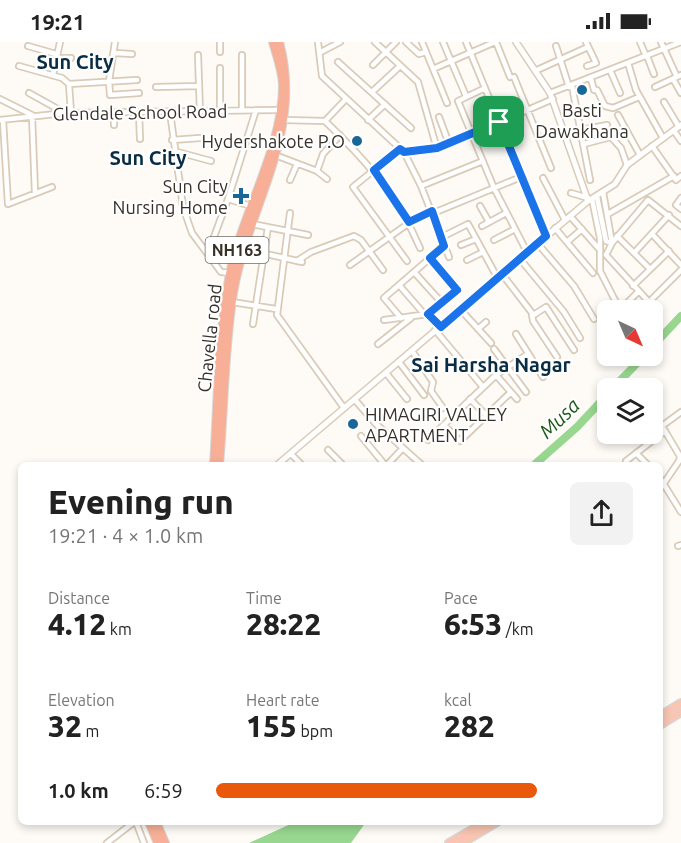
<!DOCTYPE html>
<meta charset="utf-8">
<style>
body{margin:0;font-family:Ubuntu,sans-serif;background:#f2f2f2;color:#222;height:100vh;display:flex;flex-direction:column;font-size:22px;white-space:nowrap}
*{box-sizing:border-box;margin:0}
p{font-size:20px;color:#767676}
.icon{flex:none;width:33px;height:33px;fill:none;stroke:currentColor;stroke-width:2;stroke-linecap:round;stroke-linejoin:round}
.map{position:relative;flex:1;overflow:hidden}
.details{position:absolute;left:18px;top:420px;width:645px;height:363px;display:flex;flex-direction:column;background:#fff;border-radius:9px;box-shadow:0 3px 9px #0003}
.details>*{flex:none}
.needle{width:39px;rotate:136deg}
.controls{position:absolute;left:597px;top:258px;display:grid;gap:12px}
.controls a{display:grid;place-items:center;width:66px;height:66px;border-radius:9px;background:#fff;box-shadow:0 3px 9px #0003;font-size:30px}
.pin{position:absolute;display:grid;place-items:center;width:51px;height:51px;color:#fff;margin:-26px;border-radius:12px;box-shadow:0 3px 9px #0006}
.round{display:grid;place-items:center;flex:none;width:63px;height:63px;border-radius:9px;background:#f2f2f2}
.headline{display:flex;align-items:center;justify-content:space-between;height:102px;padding:0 30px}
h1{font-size:33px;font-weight:800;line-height:45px}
.figures{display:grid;grid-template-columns:repeat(3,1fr);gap:9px;height:102px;padding:6px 30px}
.figures div{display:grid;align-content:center}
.figures b{font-size:30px;font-weight:800}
.figures small{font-size:16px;font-weight:400}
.figures p{font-size:16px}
ul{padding:0 30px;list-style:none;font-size:20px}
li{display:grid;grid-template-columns:96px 72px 1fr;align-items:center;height:45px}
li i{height:15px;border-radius:8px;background:#ea580c}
.status{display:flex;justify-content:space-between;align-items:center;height:42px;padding:0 30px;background:#fff;direction:ltr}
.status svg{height:16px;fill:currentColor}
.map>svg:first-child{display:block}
.water{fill:#97d78f}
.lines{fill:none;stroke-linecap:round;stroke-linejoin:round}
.river{stroke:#97d78f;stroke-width:8}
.minor-casing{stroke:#dacbb8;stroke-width:8}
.tertiary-casing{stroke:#dacbb8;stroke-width:8}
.primary-casing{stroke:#d7d6d4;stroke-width:10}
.trunk-casing{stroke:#d7d6d4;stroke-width:10}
.minor{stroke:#fff;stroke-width:4.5}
.tertiary{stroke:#fff;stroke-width:5}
.primary{stroke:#f9c4b1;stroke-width:7}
.trunk{stroke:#f7b097;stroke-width:8}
.route-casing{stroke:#fff;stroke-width:12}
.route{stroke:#1a73e8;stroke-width:8}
.poi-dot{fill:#196699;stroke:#fff;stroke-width:2}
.labels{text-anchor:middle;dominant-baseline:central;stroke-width:4.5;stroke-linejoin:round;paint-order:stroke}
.shield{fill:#fff;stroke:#726e69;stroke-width:1.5}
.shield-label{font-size:16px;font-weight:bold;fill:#363029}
.poi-label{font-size:18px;fill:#363029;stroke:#fff;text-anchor:end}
.street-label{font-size:18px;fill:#363029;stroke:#fff}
.neighbourhood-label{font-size:20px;font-weight:bold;fill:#092d45;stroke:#fff}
.water-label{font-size:20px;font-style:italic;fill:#195813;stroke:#fff}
</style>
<div class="status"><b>19:21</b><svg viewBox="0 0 49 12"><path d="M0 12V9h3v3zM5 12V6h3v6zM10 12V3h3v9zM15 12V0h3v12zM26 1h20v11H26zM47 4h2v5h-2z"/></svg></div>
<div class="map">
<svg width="681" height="801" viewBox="0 0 681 801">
<rect width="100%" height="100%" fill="#fefbf7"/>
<path class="water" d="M 295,780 L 366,780 L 351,801 L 249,801 Z"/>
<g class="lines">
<path class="river" d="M 652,305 L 681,274
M 613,346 L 644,314
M 534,423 L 577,385 L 608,352"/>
<g class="minor-casing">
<path id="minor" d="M 115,0 L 109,39 L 110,53 L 139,51
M 318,0 L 322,34 L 404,110 L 421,144 L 449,215
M 375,0 L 418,40 L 437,107
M 406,0 L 419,12 L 426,10
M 422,0 L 447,61
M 443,0 L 466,54
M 466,0 L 546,194
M 496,0 L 510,35
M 586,0 L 596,21 L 587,24
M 640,0 L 646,14
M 661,0 L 677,35
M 28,4 L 56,12
M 556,4 L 569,45
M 220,10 L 220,0
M 321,10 L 340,0
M 115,11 L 132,12
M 198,13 L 200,70
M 242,13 L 242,68
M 647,14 L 654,32
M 56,16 L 71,16
M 338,20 L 411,86
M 628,21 L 636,48 L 663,96
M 373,23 L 396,0
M 19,24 L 62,36 L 69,42 L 137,38
M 220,26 L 220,69
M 433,27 L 495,0
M 537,28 L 588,5
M 610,28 L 620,51
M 53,33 L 60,0
M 514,35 L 551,126
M 591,37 L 594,48 L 597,48 L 605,64 L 613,66 L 639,55
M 673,37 L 681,51
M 69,42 L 71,71
M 572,44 L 590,138
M 156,45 L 199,44
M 655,45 L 681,33
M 485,46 L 458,59 L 494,146 L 527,210
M 372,50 L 400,24
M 29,51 L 65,71
M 550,51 L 681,0
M 0,57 L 32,73 L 35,151
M 664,60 L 679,85
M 170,70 L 183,165 L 192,191 L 221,230 L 232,231
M 114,71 L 114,83
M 139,71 L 140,97
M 618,73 L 640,113
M 439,75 L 449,102
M 0,78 L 65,71 L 280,68
M 3,78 L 8,162 L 52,145
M 285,78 L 325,79 C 364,116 399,156 420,206
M 368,78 L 385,62
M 325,79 L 346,57
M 581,88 L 607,83
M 674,89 L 681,99
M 172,98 L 200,96
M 584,102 L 611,95 L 621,106 L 627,123
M 652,104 L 676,138 L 681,134
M 400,107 L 353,145 L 407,219
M 174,109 L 211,119
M 404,110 L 437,107 L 553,57
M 275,113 L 317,129 L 327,137
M 317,129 L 323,112 L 340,93
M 543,136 L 565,178
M 290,138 L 297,122
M 421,144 L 483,119
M 603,150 L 612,201
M 571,151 L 588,156
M 597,155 L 606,199 L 612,201
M 681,156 L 676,163 L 681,167
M 228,157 L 256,68
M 592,157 L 600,196 L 600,229 L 620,268
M 480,164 L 489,180
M 290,171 L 277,273 L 344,366
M 608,172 L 674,134
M 570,174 L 600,208
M 252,182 L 308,193
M 482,184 L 506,171
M 681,184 L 648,158 L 612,201 L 606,213 L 649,260 L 681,228
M 555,186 L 593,231
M 652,192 L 681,223
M 617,194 L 650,227
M 442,195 L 468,182 L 497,235
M 494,198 L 515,187
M 567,200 L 582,187
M 538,202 L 574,244 L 594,277
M 461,203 L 476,197
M 244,207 L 302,220
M 208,211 L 228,157 L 251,164
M 634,211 L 669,173
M 520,217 L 564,270 L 580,296
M 467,218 L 483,210
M 297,219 L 311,210 L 354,194 L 361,198 L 383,228
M 350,223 L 409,181 L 521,135
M 414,230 L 442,261
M 502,232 L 532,271 L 533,279 L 557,315
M 399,243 L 425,273
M 633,244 L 669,209
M 232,260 L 276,267
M 460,267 L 491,301
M 627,268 L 625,263 L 638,250
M 640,268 L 649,260
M 428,272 L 441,285
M 532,274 L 546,265 L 574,308
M 401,276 L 384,256 L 444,204
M 384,278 L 428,272 L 456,250 L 456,246 L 430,216
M 253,282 L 268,185
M 478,287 L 486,280
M 435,288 L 483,345
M 516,292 L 543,335
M 378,302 L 411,276
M 494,307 L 526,350
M 412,309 L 433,340 L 431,349 L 443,366
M 399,320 L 424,353
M 386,331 L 407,357
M 496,333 L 517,357
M 470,357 L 486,373
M 355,358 L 376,382 L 422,423
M 681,370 L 662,384 L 681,416
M 444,383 L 460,399 L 511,350
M 361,394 L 385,423
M 428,398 L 496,333 L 528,312
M 328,408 L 343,423
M 636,411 L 648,423
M 291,412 L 302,423
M 626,419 L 665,389
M 387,423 L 403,406
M 660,436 L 681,470
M 660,447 L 679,419 L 680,415
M 678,504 L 681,503
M 136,780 L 144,801
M 107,801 L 134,780"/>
</g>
<g class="tertiary-casing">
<path id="tertiary" d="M 516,0 L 550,51 L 588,159
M 277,423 L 588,159 L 615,142 L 627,123 L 681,83"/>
</g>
<g class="primary-casing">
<path id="primary" d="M 660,674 L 681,661
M 660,683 L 681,670
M 449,801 L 485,780
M 462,801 L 497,780"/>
</g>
<g class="trunk-casing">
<path id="trunk" d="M 214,423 C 218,360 218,295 230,232 C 242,172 283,106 283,44 C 283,30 277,14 273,0
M 219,423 C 224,366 224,307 233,251 C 248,162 304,92 279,0
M 149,780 L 158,801
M 156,780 L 165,801"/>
</g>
<use href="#minor" class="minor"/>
<use href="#tertiary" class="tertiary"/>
<use href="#primary" class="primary"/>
<use href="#trunk" class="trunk"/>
</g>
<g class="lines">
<g class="route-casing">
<path id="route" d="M 499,80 L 546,194 L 441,285 L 428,272 L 457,248 L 430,216 L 444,204 L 432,169 L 409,180 L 374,128 L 400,107 L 404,110 L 437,106 Z"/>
</g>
<use href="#route" class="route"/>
</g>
<g class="poi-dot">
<circle cx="582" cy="48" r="6"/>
<circle cx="357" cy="99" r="6"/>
<path d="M238 145h6v6h6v6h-6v6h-6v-6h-6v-6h6z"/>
<circle cx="353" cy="382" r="6"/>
</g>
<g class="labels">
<rect class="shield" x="205.5" y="195" width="63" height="26" rx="4.5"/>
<g class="shield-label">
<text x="237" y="208">NH163</text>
</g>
<g class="poi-label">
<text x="582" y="68" text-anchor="middle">Basti<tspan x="582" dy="21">Dawakhana</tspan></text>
<text x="345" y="99">Hydershakote P.O</text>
<text x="228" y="144">Sun City<tspan x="228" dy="21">Nursing Home</tspan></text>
<text x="365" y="372" text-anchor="start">HIMAGIRI VALLEY<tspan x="365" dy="21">APARTMENT</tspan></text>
</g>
<g class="street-label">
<text transform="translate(140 70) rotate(-1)">Glendale School Road</text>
<text transform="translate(209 296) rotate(-84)">Chavella road</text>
</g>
<g class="neighbourhood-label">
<text x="75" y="19">Sun City</text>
<text x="148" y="115">Sun City</text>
<text x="491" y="322">Sai Harsha Nagar</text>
</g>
<g class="water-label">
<text transform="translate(559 376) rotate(-44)">Musa</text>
</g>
</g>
</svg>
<div class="controls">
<a><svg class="needle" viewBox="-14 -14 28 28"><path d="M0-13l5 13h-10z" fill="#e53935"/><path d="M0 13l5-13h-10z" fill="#767676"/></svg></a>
<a><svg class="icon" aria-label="layers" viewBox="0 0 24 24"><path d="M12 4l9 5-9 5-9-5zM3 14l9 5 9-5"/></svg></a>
</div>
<div class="pin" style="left:499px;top:80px;background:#1e9e55"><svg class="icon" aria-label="arrive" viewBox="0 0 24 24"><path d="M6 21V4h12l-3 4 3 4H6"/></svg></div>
<section class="details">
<div class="headline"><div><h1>Evening run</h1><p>19:21 · 4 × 1.0 km</p></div><a class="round"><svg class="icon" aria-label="share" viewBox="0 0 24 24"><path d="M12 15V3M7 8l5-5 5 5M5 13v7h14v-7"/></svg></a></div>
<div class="figures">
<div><p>Distance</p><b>4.12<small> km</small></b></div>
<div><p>Time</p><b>28:22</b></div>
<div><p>Pace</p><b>6:53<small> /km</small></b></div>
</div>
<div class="figures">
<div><p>Elevation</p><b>32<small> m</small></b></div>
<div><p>Heart rate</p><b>155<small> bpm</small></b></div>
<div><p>kcal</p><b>282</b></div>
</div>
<ul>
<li><b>1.0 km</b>6:59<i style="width:77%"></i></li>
</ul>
</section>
</div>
